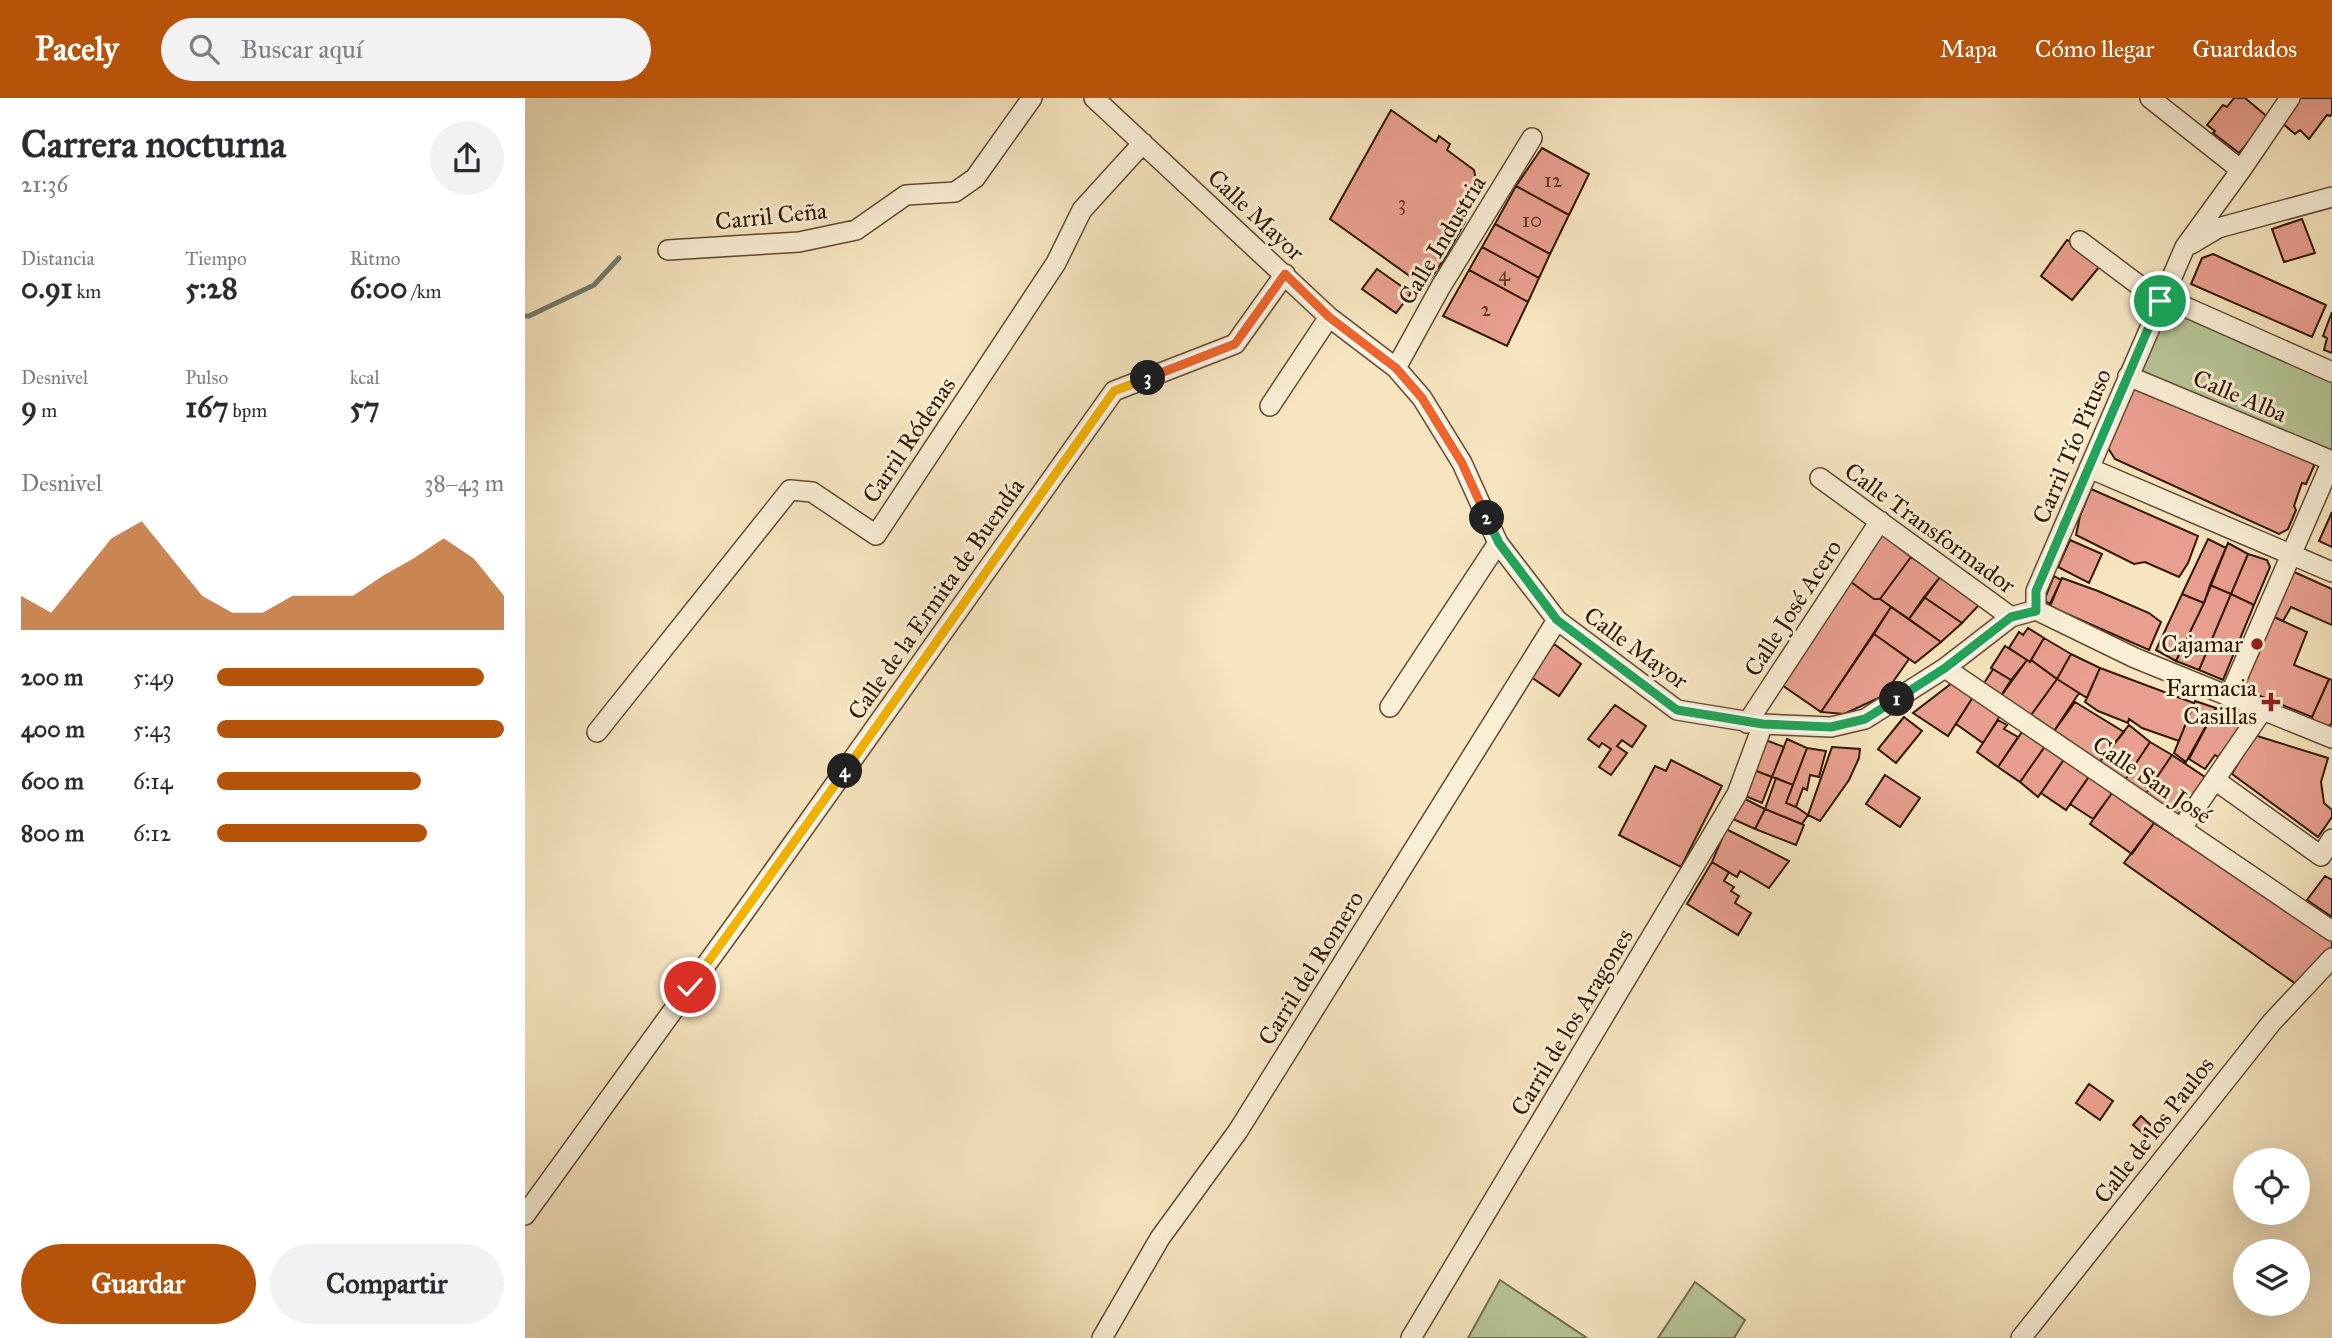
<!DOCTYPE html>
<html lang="es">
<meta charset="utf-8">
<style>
body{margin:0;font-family:"IM FELL Great Primer",serif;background:#f2f2f3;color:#2b2b33;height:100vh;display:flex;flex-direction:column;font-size:26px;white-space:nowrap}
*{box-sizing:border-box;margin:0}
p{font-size:23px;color:#7c7c81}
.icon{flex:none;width:38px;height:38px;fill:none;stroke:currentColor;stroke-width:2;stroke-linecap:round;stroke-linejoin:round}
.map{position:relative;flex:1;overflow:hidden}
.details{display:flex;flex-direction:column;background:#fff;width:525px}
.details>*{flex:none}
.controls{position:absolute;left:1708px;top:1050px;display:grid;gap:14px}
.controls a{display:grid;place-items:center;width:77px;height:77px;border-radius:50%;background:#fff;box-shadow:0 7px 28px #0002;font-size:35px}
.pin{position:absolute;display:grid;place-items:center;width:60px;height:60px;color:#fff;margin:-30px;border:4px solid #fff;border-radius:50%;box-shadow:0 2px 7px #0007}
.km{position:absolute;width:35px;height:35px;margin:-18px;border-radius:50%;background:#222;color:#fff;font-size:19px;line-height:35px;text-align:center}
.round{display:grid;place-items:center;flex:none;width:74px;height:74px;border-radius:37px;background:#f2f2f3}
.head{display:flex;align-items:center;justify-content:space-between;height:119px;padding:0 21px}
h1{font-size:38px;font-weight:700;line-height:52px}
.metrics{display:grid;grid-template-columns:repeat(3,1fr);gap:10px;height:119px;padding:7px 21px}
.metrics div{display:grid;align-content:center}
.metrics b{font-size:30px;font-weight:700}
.metrics small{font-size:19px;font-weight:400}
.metrics p{font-size:19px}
.chart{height:196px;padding:14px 21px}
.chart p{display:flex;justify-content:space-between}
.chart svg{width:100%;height:126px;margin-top:7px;fill:#b45309;opacity:.7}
.button{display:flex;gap:14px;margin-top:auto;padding:14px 21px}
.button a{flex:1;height:80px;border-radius:42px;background:#b45309;color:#fff;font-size:28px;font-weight:700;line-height:80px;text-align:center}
.button a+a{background:#f2f2f3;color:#2b2b33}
ul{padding:0 21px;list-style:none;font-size:23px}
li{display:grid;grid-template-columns:112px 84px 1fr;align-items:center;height:52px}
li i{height:18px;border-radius:9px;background:#b45309}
header{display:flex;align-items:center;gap:42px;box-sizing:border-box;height:98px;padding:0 35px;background:#b45309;color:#fff}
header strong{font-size:33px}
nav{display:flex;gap:38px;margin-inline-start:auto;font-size:24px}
.search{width:490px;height:63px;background:#f2f2f3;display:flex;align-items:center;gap:18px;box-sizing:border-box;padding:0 24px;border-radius:38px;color:#7c7c81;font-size:26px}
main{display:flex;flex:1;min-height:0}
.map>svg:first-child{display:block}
.green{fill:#b6c697;stroke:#746f4c;stroke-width:2}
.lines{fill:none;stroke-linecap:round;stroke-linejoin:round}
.stream{stroke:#747b71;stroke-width:5}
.building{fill:#e99f90;stroke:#311801;stroke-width:2}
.minor-casing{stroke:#624b31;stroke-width:22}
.minor{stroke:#f9eed6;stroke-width:19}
.split-1-casing{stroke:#fff;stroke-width:14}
.split-2-casing{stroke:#fff;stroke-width:14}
.split-3-casing{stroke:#fff;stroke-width:14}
.split-4-casing{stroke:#fff;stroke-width:14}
.split-5-casing{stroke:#fff;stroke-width:14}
.split-1{stroke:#22a559;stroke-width:9}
.split-2{stroke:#22a559;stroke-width:9}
.split-3{stroke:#f0652b;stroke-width:9}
.split-4{stroke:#f5b400;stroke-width:9}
.split-5{stroke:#f5b400;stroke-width:9}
.poi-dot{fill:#8f2418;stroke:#f9eed6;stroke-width:2.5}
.labels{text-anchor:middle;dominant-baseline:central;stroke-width:6;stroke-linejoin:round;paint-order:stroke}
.number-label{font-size:21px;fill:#5f3a25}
.street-label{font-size:24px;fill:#311801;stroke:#f9eed6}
.poi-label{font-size:24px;fill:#311801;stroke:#f9eed6;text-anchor:end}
</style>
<header>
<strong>Pacely</strong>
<div class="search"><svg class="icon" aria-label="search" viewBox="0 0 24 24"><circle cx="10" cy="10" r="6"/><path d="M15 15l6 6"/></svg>Buscar aquí</div>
<nav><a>Mapa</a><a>Cómo llegar</a><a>Guardados</a></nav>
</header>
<main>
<section class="details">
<div class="head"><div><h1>Carrera nocturna</h1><p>21:36</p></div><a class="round"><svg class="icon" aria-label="share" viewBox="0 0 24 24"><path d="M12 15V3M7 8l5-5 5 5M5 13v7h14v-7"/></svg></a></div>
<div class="metrics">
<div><p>Distancia</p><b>0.91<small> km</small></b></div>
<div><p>Tiempo</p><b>5:28</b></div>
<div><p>Ritmo</p><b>6:00<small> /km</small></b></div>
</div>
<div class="metrics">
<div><p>Desnivel</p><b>9<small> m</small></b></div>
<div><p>Pulso</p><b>167<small> bpm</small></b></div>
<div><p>kcal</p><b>57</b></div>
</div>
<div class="chart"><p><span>Desnivel</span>38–43 m</p>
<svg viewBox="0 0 160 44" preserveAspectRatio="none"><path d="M0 44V32L10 38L20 25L30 12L40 6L50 19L60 32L70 38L80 38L90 32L100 32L110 32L120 25L130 19L140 12L150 19L160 32V44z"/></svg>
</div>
<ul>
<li><b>200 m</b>5:49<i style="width:93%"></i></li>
<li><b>400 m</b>5:43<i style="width:100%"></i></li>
<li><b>600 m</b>6:14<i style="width:71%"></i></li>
<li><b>800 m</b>6:12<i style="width:73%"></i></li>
</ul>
<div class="button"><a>Guardar</a><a>Compartir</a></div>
</section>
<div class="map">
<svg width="1807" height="1240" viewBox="0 0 1807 1240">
<rect width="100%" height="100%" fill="#f6e5c0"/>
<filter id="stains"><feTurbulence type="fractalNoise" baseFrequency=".00286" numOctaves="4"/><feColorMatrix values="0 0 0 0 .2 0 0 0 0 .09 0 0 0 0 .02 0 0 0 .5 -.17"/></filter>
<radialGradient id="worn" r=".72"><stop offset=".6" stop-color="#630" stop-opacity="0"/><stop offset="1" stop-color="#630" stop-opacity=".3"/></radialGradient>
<path class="green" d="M 1639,200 L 1807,275 L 1807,361 L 1604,277 Z
M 975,1182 L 1062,1240 L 943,1240 Z
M 1170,1184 L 1220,1222 L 1209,1240 L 1133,1240 Z"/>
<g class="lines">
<path class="stream" d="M 0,218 L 4,218 L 69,187 L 94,160"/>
</g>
<path class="building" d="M 1709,0 L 1720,0 L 1744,20 L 1714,55 L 1688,35 L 1690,33 L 1682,27 L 1698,7 L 1702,9 Z
M 1773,0 L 1807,0 L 1807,16 L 1805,18 L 1802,17 L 1784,41 L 1775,32 L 1770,36 L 1757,25 Z
M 866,12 L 911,44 L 914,38 L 925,46 L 922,52 L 949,72 L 951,83 L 931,119 L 940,124 L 920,160 L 900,189 L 805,121 Z
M 1017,50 L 1064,76 L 1044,117 L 991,88 Z
M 991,88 L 1044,117 L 1025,156 L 970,126 Z
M 1777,121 L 1790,155 L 1759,164 L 1747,131 Z
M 970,126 L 1025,156 L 1014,180 L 957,149 Z
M 1542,142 L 1554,148 L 1575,168 L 1547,202 L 1516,178 Z
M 957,149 L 1014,180 L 1003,204 L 944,172 Z
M 1688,156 L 1801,207 L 1787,239 L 1666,186 L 1677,160 Z
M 852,171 L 886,195 L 871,215 L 837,191 Z
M 944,172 L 1003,204 L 982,248 L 918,218 Z
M 1807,214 L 1807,255 L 1799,252 L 1802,240 L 1798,238 Z
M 1619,288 L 1785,359 L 1789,368 L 1781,386 L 1777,385 L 1769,408 L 1771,412 L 1763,431 L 1754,436 L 1590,361 L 1583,350 L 1606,293 Z
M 1566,391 L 1673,438 L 1663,465 L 1654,479 L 1620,464 L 1609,466 L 1551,437 L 1555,418 Z
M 1807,414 L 1807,449 L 1794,443 Z
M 1354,434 L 1386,459 L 1355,501 L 1349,501 L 1322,481 Z
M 1683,441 L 1701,450 L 1679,505 L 1657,496 Z
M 1545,442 L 1577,456 L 1564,485 L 1533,469 Z
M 1703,445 L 1723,456 L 1706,496 L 1685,487 Z
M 1723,456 L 1742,462 L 1745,469 L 1729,507 L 1706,496 Z
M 1386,459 L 1415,479 L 1384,521 L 1355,501 Z
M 1767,473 L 1807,491 L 1807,527 L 1766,509 L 1758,523 L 1740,515 Z
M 1529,478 L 1536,482 L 1526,506 L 1519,503 Z
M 1415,479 L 1455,506 L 1437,525 L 1399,499 Z
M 1537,480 L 1573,493 L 1624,515 L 1636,524 L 1624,552 L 1524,508 Z
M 1322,481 L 1349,501 L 1355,501 L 1366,509 L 1296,614 L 1254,585 Z
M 1685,487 L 1706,496 L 1674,572 L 1651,563 L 1679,505 Z
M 1657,496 L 1679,505 L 1651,563 L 1631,552 Z
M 1706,496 L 1729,507 L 1698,582 L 1674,572 Z
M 1399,499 L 1437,525 L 1416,544 L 1384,521 Z
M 1366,509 L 1416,544 L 1390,565 L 1349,536 Z
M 1740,515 L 1782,534 L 1769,567 L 1804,581 L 1787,619 L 1713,589 Z
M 1503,530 L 1519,540 L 1505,564 L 1484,550 L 1494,534 L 1498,537 Z
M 1349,536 L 1384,561 L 1358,598 L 1319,616 L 1296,614 Z
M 1519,540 L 1546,556 L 1532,581 L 1506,562 Z
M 1029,546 L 1056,566 L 1034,598 L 1006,579 Z
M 1480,548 L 1502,562 L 1486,582 L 1466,570 Z
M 1546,556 L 1575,570 L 1562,600 L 1532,581 Z
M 1502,562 L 1505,564 L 1506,562 L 1532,581 L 1504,620 L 1474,601 Z
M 1575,570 L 1669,605 L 1654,643 L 1617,630 L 1604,621 L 1603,625 L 1573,613 L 1560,604 Z
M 1468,571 L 1486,582 L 1474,601 L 1456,590 Z
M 1532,581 L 1554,595 L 1527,636 L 1504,620 Z
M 1804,581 L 1807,582 L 1807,626 L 1803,628 L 1788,622 L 1787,619 Z
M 1427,585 L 1448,599 L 1423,638 L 1388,615 Z
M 1448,599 L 1475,618 L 1458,645 L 1431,626 Z
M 1670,603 L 1691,610 L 1661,664 L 1649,655 Z
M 1550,604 L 1599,634 L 1573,666 L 1527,636 Z
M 1090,607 L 1121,628 L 1107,649 L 1097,642 L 1092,648 L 1102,655 L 1086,677 L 1074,669 L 1086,651 L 1077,645 L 1074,649 L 1063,641 Z
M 1691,610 L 1719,625 L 1693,659 L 1690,657 L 1680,671 L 1664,661 Z
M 1379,619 L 1397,633 L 1371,665 L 1353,651 Z
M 1473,622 L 1482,627 L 1479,631 L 1493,639 L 1473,669 L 1452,654 Z
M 1604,627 L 1625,644 L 1598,685 L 1573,666 Z
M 1499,631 L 1521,647 L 1495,684 L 1473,669 Z
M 1729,637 L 1803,660 L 1796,684 L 1799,705 L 1807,712 L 1807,719 L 1793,739 L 1707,676 Z
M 1238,641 L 1259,649 L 1247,679 L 1229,672 Z
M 1262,641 L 1282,650 L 1268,687 L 1247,679 Z
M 1625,644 L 1647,657 L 1620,697 L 1598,685 Z
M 1521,647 L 1540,660 L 1513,699 L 1495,684 Z
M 1307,649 L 1335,651 L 1334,660 L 1324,682 L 1295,723 L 1283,717 Z
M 1282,650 L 1301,653 L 1294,679 L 1285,677 L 1282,692 L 1278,690 L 1271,709 L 1261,705 Z
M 1647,657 L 1680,679 L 1652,718 L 1620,697 Z
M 1540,660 L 1565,677 L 1541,712 L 1516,695 Z
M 1146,662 L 1197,688 L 1156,769 L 1094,737 L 1130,668 L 1141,673 Z
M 1229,672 L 1247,679 L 1237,705 L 1218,697 Z
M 1360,677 L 1395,700 L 1375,729 L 1341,706 Z
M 1565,677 L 1587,695 L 1568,721 L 1545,706 Z
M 1251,680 L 1268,687 L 1261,705 L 1271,709 L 1283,717 L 1277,726 L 1240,711 Z
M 1587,695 L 1629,725 L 1607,756 L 1565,726 Z
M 1218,700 L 1240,711 L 1230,731 L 1208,721 Z
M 1240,711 L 1279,727 L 1271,747 L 1230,731 Z
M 1629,725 L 1807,841 L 1807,849 L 1771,886 L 1599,765 Z
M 1201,731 L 1264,763 L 1244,790 L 1215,773 L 1212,779 L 1187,764 Z
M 1187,764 L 1204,774 L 1199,783 L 1209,789 L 1206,793 L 1214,798 L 1210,805 L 1226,815 L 1213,837 L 1162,806 Z
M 1800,778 L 1807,782 L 1807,819 L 1782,802 Z
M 1564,986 L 1588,1003 L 1575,1022 L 1551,1005 Z
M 1616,1018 L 1629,1030 L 1622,1039 L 1608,1027 Z"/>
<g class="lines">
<g class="minor-casing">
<path id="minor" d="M 569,0 L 804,219 L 871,270 L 897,300 L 937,365 L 973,445 L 1032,522 L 1152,612 L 1238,626 L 1306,629 L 1340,621 L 1420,570 L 1486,519 L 1511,512 L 1610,560 L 1807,640
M 1716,72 L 1765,0
M 1555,143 L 1635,203
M 1666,146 L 1693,130 L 1807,99
M 143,152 L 274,144 L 331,132 L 381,97 L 430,94 L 450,80 L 507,0
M 1638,199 L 1807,274
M 871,270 L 915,190 L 1007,40
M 1603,278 L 1807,363
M 745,308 L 804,219
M 1564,370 L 1807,474
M 1295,380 L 1486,519
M 1511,512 L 1511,493 L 1660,149 L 1716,72 L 1625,0
M 1420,570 L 1807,833
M 1704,599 L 1807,363
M 865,609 L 973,445
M 1222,625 L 1355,423
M 72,634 L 265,392 L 287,394 L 351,437 L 531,165 L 557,112 L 618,45
M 1690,682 L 1796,758 L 1807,741
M 1656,731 L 1737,613
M 0,1117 L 220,813 L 589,293 L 710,246 L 760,176
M 577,1240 L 635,1140 L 713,1033 L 1032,522
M 886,1240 L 1212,696 L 1238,626
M 1496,1240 L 1747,924 L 1807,860"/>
</g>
<use href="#minor" class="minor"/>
</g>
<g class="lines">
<g class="split-1-casing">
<path id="split-1" d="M 1372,601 L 1420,570 L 1486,519 L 1511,513 L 1511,493 L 1635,203"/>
</g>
<g class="split-2-casing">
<path id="split-2" d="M 962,420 L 974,445 L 1032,522 L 1152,612 L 1238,626 L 1306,629 L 1340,621 L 1372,601"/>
</g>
<g class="split-3-casing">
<path id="split-3" d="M 623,280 L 710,246 L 760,176 L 804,219 L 871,270 L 897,300 L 937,365 L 962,420"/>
</g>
<g class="split-4-casing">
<path id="split-4" d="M 320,673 L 589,293 L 623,280"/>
</g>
<g class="split-5-casing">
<path id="split-5" d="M 165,889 L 320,673"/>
</g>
<use href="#split-1" class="split-1"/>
<use href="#split-2" class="split-2"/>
<use href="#split-3" class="split-3"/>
<use href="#split-4" class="split-4"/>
<use href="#split-5" class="split-5"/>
</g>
<g class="poi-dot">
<circle cx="1732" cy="546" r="7"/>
<path d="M1742.5 593.5h7v7h7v7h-7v7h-7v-7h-7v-7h7z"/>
</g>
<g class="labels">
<g class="number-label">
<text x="1028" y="82">12</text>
<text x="877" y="105">3</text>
<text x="1007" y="122">10</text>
<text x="979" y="176">4</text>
<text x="961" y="211">2</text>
</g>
<g class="street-label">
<text transform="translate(731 117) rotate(43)">Calle Mayor</text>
<text transform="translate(246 118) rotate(-6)">Carril Ceña</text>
<text transform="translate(917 142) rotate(-59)">Calle Industria</text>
<text transform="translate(1715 298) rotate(23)">Calle Alba</text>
<text transform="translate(384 342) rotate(-56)">Carril Ródenas</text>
<text transform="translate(1547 348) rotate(-67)">Carril Tío Pituso</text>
<text transform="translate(1405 430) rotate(36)">Calle Transformador</text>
<text transform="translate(411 501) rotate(-55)">Calle de la Ermita de Buendía</text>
<text transform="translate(1268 510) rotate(-57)">Calle José Acero</text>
<text transform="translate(1111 550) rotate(36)">Calle Mayor</text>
<text transform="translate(1627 682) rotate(34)">Calle San José</text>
<text transform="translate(786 870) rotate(-58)">Carril del Romero</text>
<text transform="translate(1047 924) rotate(-59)">Carril de los Aragones</text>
<text transform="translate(1629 1032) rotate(-52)">Calle de los Paulos</text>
</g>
<g class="poi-label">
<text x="1718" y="546">Cajamar</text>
<text x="1732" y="590">Farmacia<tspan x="1732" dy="28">Casillas</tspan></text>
</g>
</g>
<rect width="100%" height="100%" filter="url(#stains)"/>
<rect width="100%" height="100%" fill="url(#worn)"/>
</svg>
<div class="controls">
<a><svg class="icon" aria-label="locate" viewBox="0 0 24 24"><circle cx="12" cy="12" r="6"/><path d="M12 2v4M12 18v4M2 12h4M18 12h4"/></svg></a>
<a><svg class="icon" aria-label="layers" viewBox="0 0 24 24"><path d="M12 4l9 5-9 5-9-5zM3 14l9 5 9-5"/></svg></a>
</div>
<div class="pin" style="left:1635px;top:203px;background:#1e9e55"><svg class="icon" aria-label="arrive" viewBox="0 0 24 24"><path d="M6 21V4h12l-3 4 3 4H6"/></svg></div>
<div class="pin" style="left:165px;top:889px;background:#d93025"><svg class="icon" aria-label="check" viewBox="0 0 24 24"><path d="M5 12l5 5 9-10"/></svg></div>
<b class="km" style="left:1372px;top:601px">1</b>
<b class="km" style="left:962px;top:420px">2</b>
<b class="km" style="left:623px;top:280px">3</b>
<b class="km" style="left:320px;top:673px">4</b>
</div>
</main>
